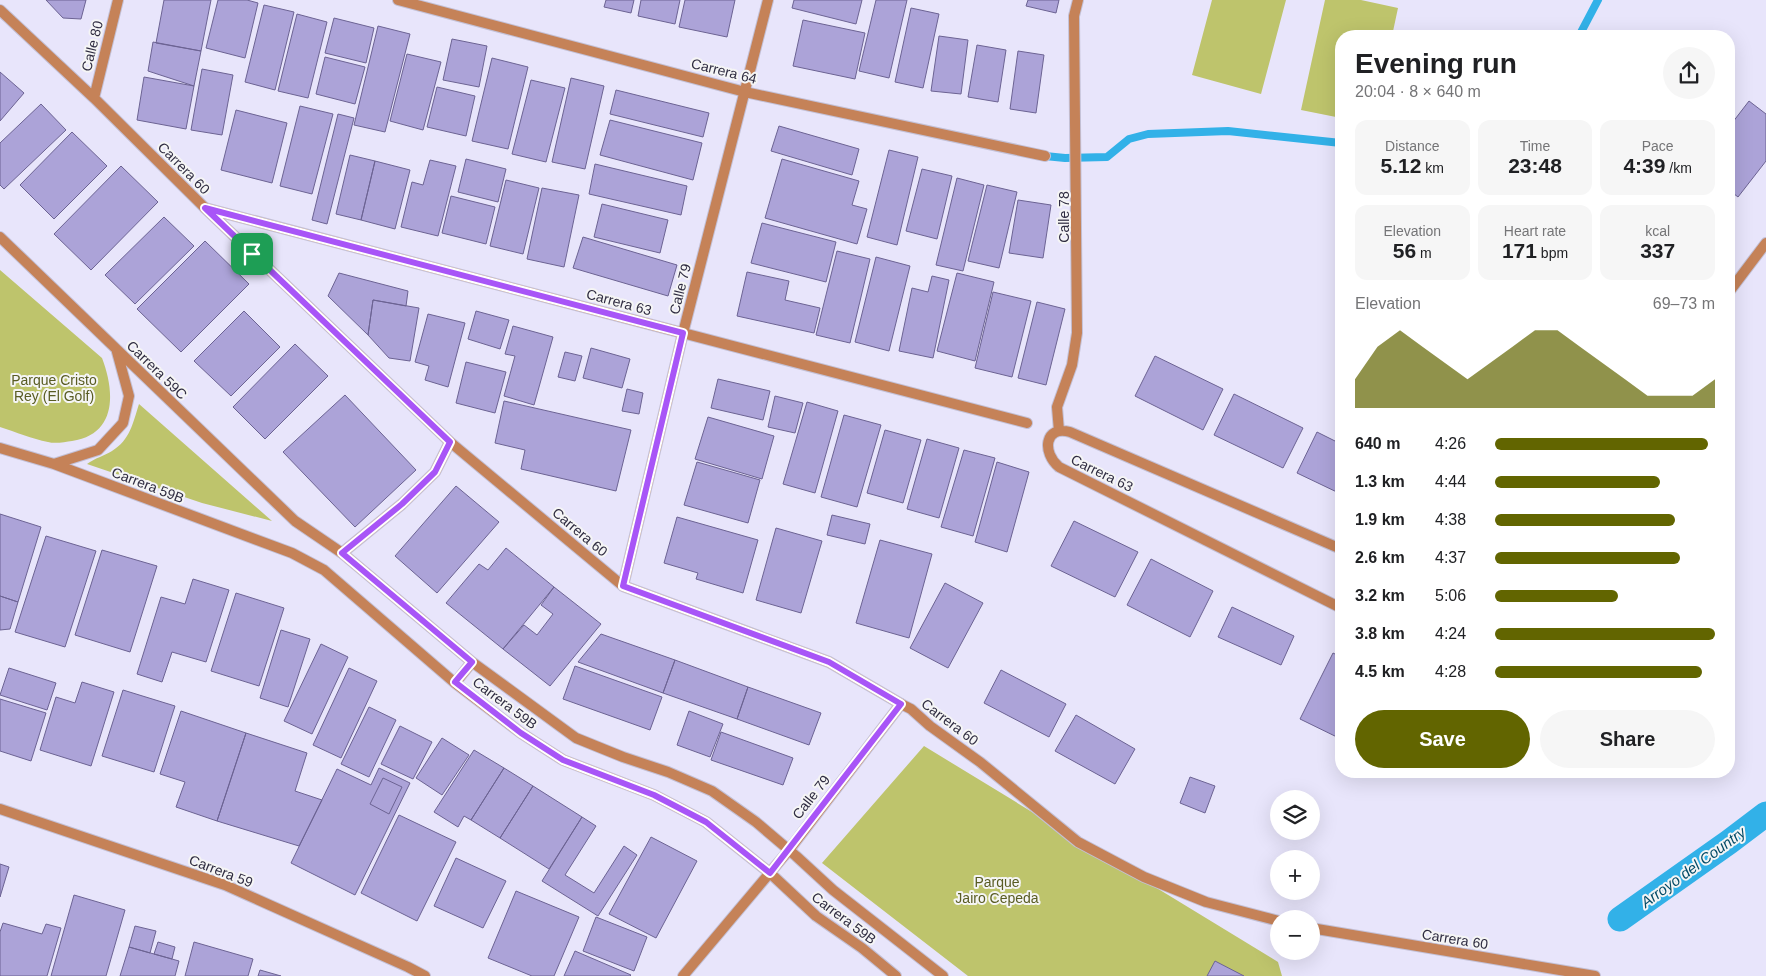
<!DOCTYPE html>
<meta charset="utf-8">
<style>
body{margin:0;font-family:Arial,sans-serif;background:#f6f6f6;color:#202124;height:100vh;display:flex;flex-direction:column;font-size:19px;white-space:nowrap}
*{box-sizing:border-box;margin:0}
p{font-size:16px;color:#757577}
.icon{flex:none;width:28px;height:28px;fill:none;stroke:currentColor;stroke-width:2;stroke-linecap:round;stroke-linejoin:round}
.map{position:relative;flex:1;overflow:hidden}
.details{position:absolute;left:1335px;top:30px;width:400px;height:748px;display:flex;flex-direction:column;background:#fff;border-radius:20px;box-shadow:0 5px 20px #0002}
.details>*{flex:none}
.fabs{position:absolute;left:1270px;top:790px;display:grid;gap:10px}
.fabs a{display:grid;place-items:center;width:50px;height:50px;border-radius:50%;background:#fff;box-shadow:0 5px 20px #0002;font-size:25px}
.pin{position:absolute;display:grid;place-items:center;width:42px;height:42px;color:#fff;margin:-21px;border-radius:10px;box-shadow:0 2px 8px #0006}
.round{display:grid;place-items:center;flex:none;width:52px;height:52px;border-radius:26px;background:#f6f6f6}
.headline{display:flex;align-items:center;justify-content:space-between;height:85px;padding:0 20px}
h1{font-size:28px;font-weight:700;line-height:38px}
.metrics{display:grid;grid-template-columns:repeat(3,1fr);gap:8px;height:85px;padding:5px 20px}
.metrics div{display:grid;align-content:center;border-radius:12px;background:#f6f6f6;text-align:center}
.metrics b{font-size:21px;font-weight:700}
.metrics small{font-size:14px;font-weight:400}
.metrics p{font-size:14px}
.chart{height:140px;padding:10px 20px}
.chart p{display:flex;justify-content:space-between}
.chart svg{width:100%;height:90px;margin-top:5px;fill:#626500;opacity:.7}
.action{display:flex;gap:10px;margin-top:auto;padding:10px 20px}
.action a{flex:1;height:58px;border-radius:30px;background:#626500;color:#fff;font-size:20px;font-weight:700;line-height:58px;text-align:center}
.action a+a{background:#f6f6f6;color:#202124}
ul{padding:0 20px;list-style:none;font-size:16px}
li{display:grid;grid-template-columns:80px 60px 1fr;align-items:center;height:38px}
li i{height:12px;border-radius:6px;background:#626500}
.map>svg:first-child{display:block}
.green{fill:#bec46c}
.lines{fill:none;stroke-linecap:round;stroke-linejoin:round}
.stream{stroke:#32b1e8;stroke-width:8}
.canal{stroke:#32b1e8;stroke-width:25}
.building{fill:#aca3d8;stroke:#6c6393}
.service-casing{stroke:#c3c0d6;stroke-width:12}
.minor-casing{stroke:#c3c0d6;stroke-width:12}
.tertiary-casing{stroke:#c3c0d6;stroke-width:12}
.service{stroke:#c58258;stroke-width:10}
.minor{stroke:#c58258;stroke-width:10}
.tertiary{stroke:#c58258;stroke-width:10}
.route-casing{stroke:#fff;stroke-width:10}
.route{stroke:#a855f7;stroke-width:6}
.labels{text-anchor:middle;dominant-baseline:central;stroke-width:4;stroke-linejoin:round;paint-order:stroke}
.street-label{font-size:14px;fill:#2f2c41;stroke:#f5f5f5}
.park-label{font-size:14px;fill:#595c23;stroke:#f5f5f5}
.water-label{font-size:15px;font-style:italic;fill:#034b67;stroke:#f5f5f5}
</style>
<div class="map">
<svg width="1766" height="976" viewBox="0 0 1766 976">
<rect width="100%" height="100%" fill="#e8e5fb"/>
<path class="green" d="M 1212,0 L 1286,0 L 1261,94 L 1192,75 Z
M 1325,0 L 1361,0 L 1398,8 L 1392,36 L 1341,36 L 1341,118 L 1301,110 Z
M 0,270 L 102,358 C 115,392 117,434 72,441 C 65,442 55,444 48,442 C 32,439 16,432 0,427 Z
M 139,404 L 272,521 L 202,503 L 87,464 C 95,458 104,456 112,451 C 130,440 133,423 139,404 Z
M 924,746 L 1278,962 L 1282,976 L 968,976 L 822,863 Z"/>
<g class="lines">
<path class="stream" d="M 1579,36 L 1598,0
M 1045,156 L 1065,158 L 1107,157 L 1129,139 L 1148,134 L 1228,131 L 1341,143"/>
<path class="canal" d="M 1620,919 L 1729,842 L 1766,814"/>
</g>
<path class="building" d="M 46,0 L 86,0 L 81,19 L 63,18 Z
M 164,0 L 211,0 L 201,51 L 156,43 Z
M 218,0 L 247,0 L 258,3 L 245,58 L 206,48 Z
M 606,0 L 634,0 L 631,13 L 604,7 Z
M 641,0 L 680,0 L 675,24 L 638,16 Z
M 685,0 L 735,0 L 727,37 L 679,27 Z
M 794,0 L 862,0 L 856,24 L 792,8 Z
M 876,0 L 907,0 L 889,78 L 859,71 Z
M 1028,0 L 1059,0 L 1056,13 L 1026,6 Z
M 264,5 L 294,12 L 275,90 L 245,82 Z
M 911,8 L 939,14 L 923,88 L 895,82 Z
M 297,14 L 327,22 L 308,98 L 278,91 Z
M 334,18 L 374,28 L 366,63 L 325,53 Z
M 803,20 L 865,33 L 855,79 L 793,66 Z
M 378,26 L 410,34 L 385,132 L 354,125 Z
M 939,36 L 968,40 L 961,94 L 931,91 Z
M 452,39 L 487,46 L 479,87 L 443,80 Z
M 153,42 L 201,51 L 194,86 L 148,71 Z
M 977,45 L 1006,50 L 998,102 L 968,97 Z
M 1018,51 L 1044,55 L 1036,113 L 1010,109 Z
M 407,54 L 441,62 L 423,130 L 390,121 Z
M 325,57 L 365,67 L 355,104 L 316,94 Z
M 492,58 L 528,67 L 508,149 L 472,141 Z
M 202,69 L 233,75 L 222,135 L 191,130 Z
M 0,72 L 24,93 L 0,121 Z
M 144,77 L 194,86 L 186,129 L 137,120 Z
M 571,78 L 604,86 L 585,169 L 552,162 Z
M 531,80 L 565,88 L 546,162 L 512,154 Z
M 437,87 L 475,96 L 466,136 L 427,127 Z
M 616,90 L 709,113 L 703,137 L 610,114 Z
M 1749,101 L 1766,114 L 1766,161 L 1738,197 L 1729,190 L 1729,127 Z
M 41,104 L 66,130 L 4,189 L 0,185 L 0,143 Z
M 300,106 L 333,114 L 312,194 L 280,186 Z
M 236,110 L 287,123 L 272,183 L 221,170 Z
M 338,114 L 354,118 L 327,224 L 312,220 Z
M 610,120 L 702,143 L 693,180 L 600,155 Z
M 779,126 L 859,149 L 852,175 L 771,151 Z
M 72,132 L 107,166 L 54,219 L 20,185 Z
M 889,150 L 918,157 L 897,245 L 867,237 Z
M 350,155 L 375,161 L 361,220 L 336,214 Z
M 466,159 L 506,169 L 498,202 L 458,192 Z
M 782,159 L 859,181 L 852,205 L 867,209 L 857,244 L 765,218 Z
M 430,160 L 456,166 L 438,236 L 401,227 L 412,182 L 423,185 Z
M 375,161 L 410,170 L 395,229 L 361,220 Z
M 595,164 L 687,186 L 681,215 L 589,194 Z
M 121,166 L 158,202 L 91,270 L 54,234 Z
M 922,169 L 952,176 L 937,239 L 906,231 Z
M 957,178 L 984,185 L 963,271 L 936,265 Z
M 506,180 L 539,188 L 523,254 L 490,246 Z
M 987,185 L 1017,192 L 999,268 L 968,261 Z
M 542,188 L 579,195 L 564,267 L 527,259 Z
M 451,196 L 495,207 L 486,244 L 442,233 Z
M 1018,200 L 1051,205 L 1043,258 L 1009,253 Z
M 602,204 L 668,220 L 660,253 L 594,237 Z
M 164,217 L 194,246 L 135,304 L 105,275 Z
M 762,223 L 836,242 L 826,282 L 751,263 Z
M 583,237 L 677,265 L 668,296 L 573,268 Z
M 205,241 L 249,284 L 181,352 L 137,309 Z
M 837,251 L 870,259 L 850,343 L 816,335 Z
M 876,257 L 910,266 L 889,351 L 855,342 Z
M 747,272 L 789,281 L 785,300 L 820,308 L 814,333 L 737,316 Z
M 339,273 L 408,291 L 406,306 L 373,300 L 368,335 L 328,296 Z
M 957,273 L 994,282 L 975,361 L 937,351 Z
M 932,276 L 949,280 L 933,358 L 899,351 L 912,288 L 928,292 Z
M 993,292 L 1031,301 L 1012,377 L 975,368 Z
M 373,300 L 419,308 L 410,361 L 389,358 L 368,335 Z
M 1037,302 L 1065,309 L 1046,385 L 1018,378 Z
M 244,311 L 280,347 L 231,396 L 194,361 Z
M 476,311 L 509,320 L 500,349 L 468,339 Z
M 428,314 L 465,323 L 448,387 L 425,380 L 429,366 L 415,362 Z
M 513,326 L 553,337 L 534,405 L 504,396 L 515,356 L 505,354 Z
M 295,344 L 328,376 L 265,439 L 233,407 Z
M 591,348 L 630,359 L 622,388 L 583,378 Z
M 565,352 L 582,356 L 575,381 L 558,377 Z
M 1155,356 L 1223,389 L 1203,430 L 1135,396 Z
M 466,362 L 506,372 L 495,413 L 456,403 Z
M 718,379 L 770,391 L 763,420 L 711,408 Z
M 627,389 L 643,393 L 639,414 L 622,411 Z
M 1234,394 L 1303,428 L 1283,468 L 1214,435 Z
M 345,395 L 416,470 L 355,527 L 283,452 Z
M 775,396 L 803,403 L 795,433 L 768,427 Z
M 504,401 L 631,430 L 616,491 L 521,469 L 525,450 L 495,443 Z
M 807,402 L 838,411 L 815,493 L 783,484 Z
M 844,415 L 881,425 L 857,507 L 821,497 Z
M 708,417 L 774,436 L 762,479 L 695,459 Z
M 885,430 L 921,440 L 903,503 L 867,493 Z
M 1317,432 L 1341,444 L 1341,494 L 1297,473 Z
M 927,439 L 959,448 L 939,518 L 907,509 Z
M 964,450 L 995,458 L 973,536 L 941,527 Z
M 697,462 L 760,480 L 748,523 L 684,505 Z
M 997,462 L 1029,472 L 1007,552 L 975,542 Z
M 456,486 L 499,522 L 437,593 L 395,556 Z
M 0,514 L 41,527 L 18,602 L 0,596 Z
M 832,515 L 870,524 L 865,544 L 827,535 Z
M 677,517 L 758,540 L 743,593 L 696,579 L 698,573 L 664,563 Z
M 1074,521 L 1138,552 L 1115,597 L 1051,566 Z
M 776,528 L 822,541 L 801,613 L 756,600 Z
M 46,536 L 96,551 L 65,647 L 15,632 Z
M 880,540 L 932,554 L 909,638 L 856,623 Z
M 506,548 L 554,587 L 503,649 L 446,603 L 479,564 L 488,570 Z
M 102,550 L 157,566 L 130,652 L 75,635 Z
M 1151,559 L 1213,591 L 1190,637 L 1127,605 Z
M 193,579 L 229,590 L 206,662 L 172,652 L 162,682 L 137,674 L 161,597 L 185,604 Z
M 945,583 L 983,603 L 948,668 L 910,648 Z
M 554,587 L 601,624 L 550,686 L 503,649 L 524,625 L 537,635 L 553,614 L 541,605 Z
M 236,593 L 284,608 L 259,686 L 211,671 Z
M 0,596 L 18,602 L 10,629 L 0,630 Z
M 1232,607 L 1294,636 L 1281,665 L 1218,637 Z
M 281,630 L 310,639 L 288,707 L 260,698 Z
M 601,634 L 675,660 L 663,693 L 578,662 Z
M 321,644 L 348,657 L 312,734 L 284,721 Z
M 1333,653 L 1341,657 L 1341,739 L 1300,719 Z
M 675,660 L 748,687 L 737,719 L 663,693 Z
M 575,666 L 662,697 L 650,730 L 563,699 Z
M 9,668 L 56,683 L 47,710 L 0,695 Z
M 349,668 L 377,681 L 341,758 L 313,745 Z
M 1001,670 L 1066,704 L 1049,737 L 984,703 Z
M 82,682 L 114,692 L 91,766 L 40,750 L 56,697 L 75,703 Z
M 748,687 L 821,713 L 809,745 L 737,719 Z
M 123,690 L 175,706 L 154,772 L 102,756 Z
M 0,699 L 46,713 L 31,761 L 0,751 Z
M 369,707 L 396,720 L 369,777 L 341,764 Z
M 181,711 L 246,733 L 217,821 L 176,807 L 185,782 L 160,774 Z
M 689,711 L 723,724 L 710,757 L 677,745 Z
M 1076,715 L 1135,749 L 1115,784 L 1055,751 Z
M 400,726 L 432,742 L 413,779 L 381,764 Z
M 721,732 L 793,758 L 783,785 L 711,760 Z
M 246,733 L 307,753 L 295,791 L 322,800 L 299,846 L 217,821 Z
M 442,738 L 469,755 L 442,795 L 416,778 Z
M 474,750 L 504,768 L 471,820 L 464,816 L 458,827 L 434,812 Z
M 379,768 L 410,783 L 355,895 L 291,863 L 337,769 L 371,785 Z
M 504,768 L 533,786 L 500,838 L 471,820 Z
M 1190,777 L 1215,786 L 1205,813 L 1180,803 Z
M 383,778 L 402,787 L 389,814 L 370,804 Z
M 533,786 L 582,817 L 549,869 L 500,838 Z
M 399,815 L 456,842 L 417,921 L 361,893 Z
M 582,817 L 596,826 L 565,875 L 594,893 L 624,846 L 637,855 L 598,916 L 542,881 Z
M 651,837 L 697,861 L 656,938 L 609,914 Z
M 456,858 L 506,881 L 483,928 L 434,906 Z
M 0,864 L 9,867 L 0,897 Z
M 516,891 L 579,917 L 554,976 L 532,976 L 488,958 Z
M 74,895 L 125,910 L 106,976 L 51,976 Z
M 596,917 L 647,937 L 634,971 L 583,951 Z
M 3,923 L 42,934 L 46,924 L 61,928 L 47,976 L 0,976 L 0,932 Z
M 135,926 L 156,931 L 150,953 L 129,947 Z
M 158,942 L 175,947 L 172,959 L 154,954 Z
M 194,942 L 253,959 L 248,976 L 185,976 Z
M 129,947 L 179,961 L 175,976 L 120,976 Z
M 575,951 L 631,975 L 630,976 L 564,976 Z
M 1215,961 L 1244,976 L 1207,976 Z
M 260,970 L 281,976 L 258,976 Z"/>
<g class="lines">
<g class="service-casing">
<path id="service" d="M 342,553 L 402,504 L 435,472 L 450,442"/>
</g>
<g class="minor-casing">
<path id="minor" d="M 398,0 L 745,92 L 1045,156
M 205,208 L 1027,423
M 1729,292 L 1766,243
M 1059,431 L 1057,407 L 1072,365 L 1077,333 L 1074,16 L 1078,0
M 1341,549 L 1070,432 C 1044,425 1042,453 1059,467 L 1341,608
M 901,704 L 911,709 L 930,726 L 980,762 L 1078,842 L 1144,877 L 1206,902 L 1279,921
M 0,809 L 225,885 L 408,967 L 425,976
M 1311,928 L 1595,976"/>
</g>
<g class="tertiary-casing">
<path id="tertiary" d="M 0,10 L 94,98 L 205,208 L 450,442 L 623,586 L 829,662 L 901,704 L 789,850 L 683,976
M 94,98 L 118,0
M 0,237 L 295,521 L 342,553 L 472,662 L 576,738 L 623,757 L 668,772 L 712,791 L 756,822 L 796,856 L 833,890 L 943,976
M 0,448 L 54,464 L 292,553 L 324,570 L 455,683 L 521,733 L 563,760 L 654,795 L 706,822 L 770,873 L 816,916 L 862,948 L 896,976
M 54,464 L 98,450 L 123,423 L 129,396 L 117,352
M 623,586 L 683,333 L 768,0
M 455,683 L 472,662"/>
</g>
<use href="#service" class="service"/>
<use href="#minor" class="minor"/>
<use href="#tertiary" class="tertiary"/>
</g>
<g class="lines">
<g class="route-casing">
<path id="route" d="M 205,208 L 683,333 L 623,586 L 829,662 L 901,704 L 770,873 L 706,822 L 654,795 L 563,760 L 521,733 L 455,682 L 472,662 L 342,553 L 402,504 L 435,472 L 450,442 Z"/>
</g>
<use href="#route" class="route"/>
</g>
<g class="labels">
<g class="street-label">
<text transform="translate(92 46) rotate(-76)">Calle 80</text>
<text transform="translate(724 71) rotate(14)">Carrera 64</text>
<text transform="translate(184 168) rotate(45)">Carrera 60</text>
<text transform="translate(1064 217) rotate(-90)">Calle 78</text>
<text transform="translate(680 289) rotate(-76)">Calle 79</text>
<text transform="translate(619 302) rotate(15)">Carrera 63</text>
<text transform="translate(157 370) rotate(44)">Carrera 59C</text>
<text transform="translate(1102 473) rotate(26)">Carrera 63</text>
<text transform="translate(148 485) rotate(21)">Carrera 59B</text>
<text transform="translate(580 532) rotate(40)">Carrera 60</text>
<text transform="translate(505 703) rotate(37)">Carrera 59B</text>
<text transform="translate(950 722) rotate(37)">Carrera 60</text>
<text transform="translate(811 797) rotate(-52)">Calle 79</text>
<text transform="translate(221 871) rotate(21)">Carrera 59</text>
<text transform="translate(844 918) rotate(37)">Carrera 59B</text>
<text transform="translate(1455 939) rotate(9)">Carrera 60</text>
</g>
<g class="park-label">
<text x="54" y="380">Parque Cristo<tspan x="54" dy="16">Rey (El Golf)</tspan></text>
<text x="997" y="882">Parque<tspan x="997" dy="16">Jairo Cepeda</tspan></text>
</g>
<g class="water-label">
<text transform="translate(1693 867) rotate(-36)">Arroyo del Country</text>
</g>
</g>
</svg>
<div class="fabs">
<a><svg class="icon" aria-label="layers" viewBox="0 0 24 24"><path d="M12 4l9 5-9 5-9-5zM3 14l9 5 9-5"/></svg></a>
<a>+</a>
<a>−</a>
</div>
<div class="pin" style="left:252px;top:254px;background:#1e9e55"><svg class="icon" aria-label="arrive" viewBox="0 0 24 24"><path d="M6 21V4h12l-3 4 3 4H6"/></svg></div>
<section class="details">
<div class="headline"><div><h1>Evening run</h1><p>20:04 · 8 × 640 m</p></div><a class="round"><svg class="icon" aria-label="share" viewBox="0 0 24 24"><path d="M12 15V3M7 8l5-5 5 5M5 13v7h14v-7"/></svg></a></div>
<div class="metrics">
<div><p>Distance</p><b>5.12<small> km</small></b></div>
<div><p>Time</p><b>23:48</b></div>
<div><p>Pace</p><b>4:39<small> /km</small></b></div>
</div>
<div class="metrics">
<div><p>Elevation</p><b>56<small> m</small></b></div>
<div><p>Heart rate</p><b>171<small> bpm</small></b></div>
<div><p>kcal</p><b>337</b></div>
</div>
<div class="chart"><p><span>Elevation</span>69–73 m</p>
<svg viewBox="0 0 160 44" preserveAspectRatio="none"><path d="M0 44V30L10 14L20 6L30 14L40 22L50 30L60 22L70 14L80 6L90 6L100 14L110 22L120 30L130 38L140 38L150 38L160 30V44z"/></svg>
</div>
<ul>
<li><b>640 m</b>4:26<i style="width:97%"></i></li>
<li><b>1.3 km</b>4:44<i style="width:75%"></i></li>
<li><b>1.9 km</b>4:38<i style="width:82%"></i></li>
<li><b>2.6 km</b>4:37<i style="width:84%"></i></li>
<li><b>3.2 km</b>5:06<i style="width:56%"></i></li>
<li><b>3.8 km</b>4:24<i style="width:100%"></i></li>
<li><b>4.5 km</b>4:28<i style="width:94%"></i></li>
</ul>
<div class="action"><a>Save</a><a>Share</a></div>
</section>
</div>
